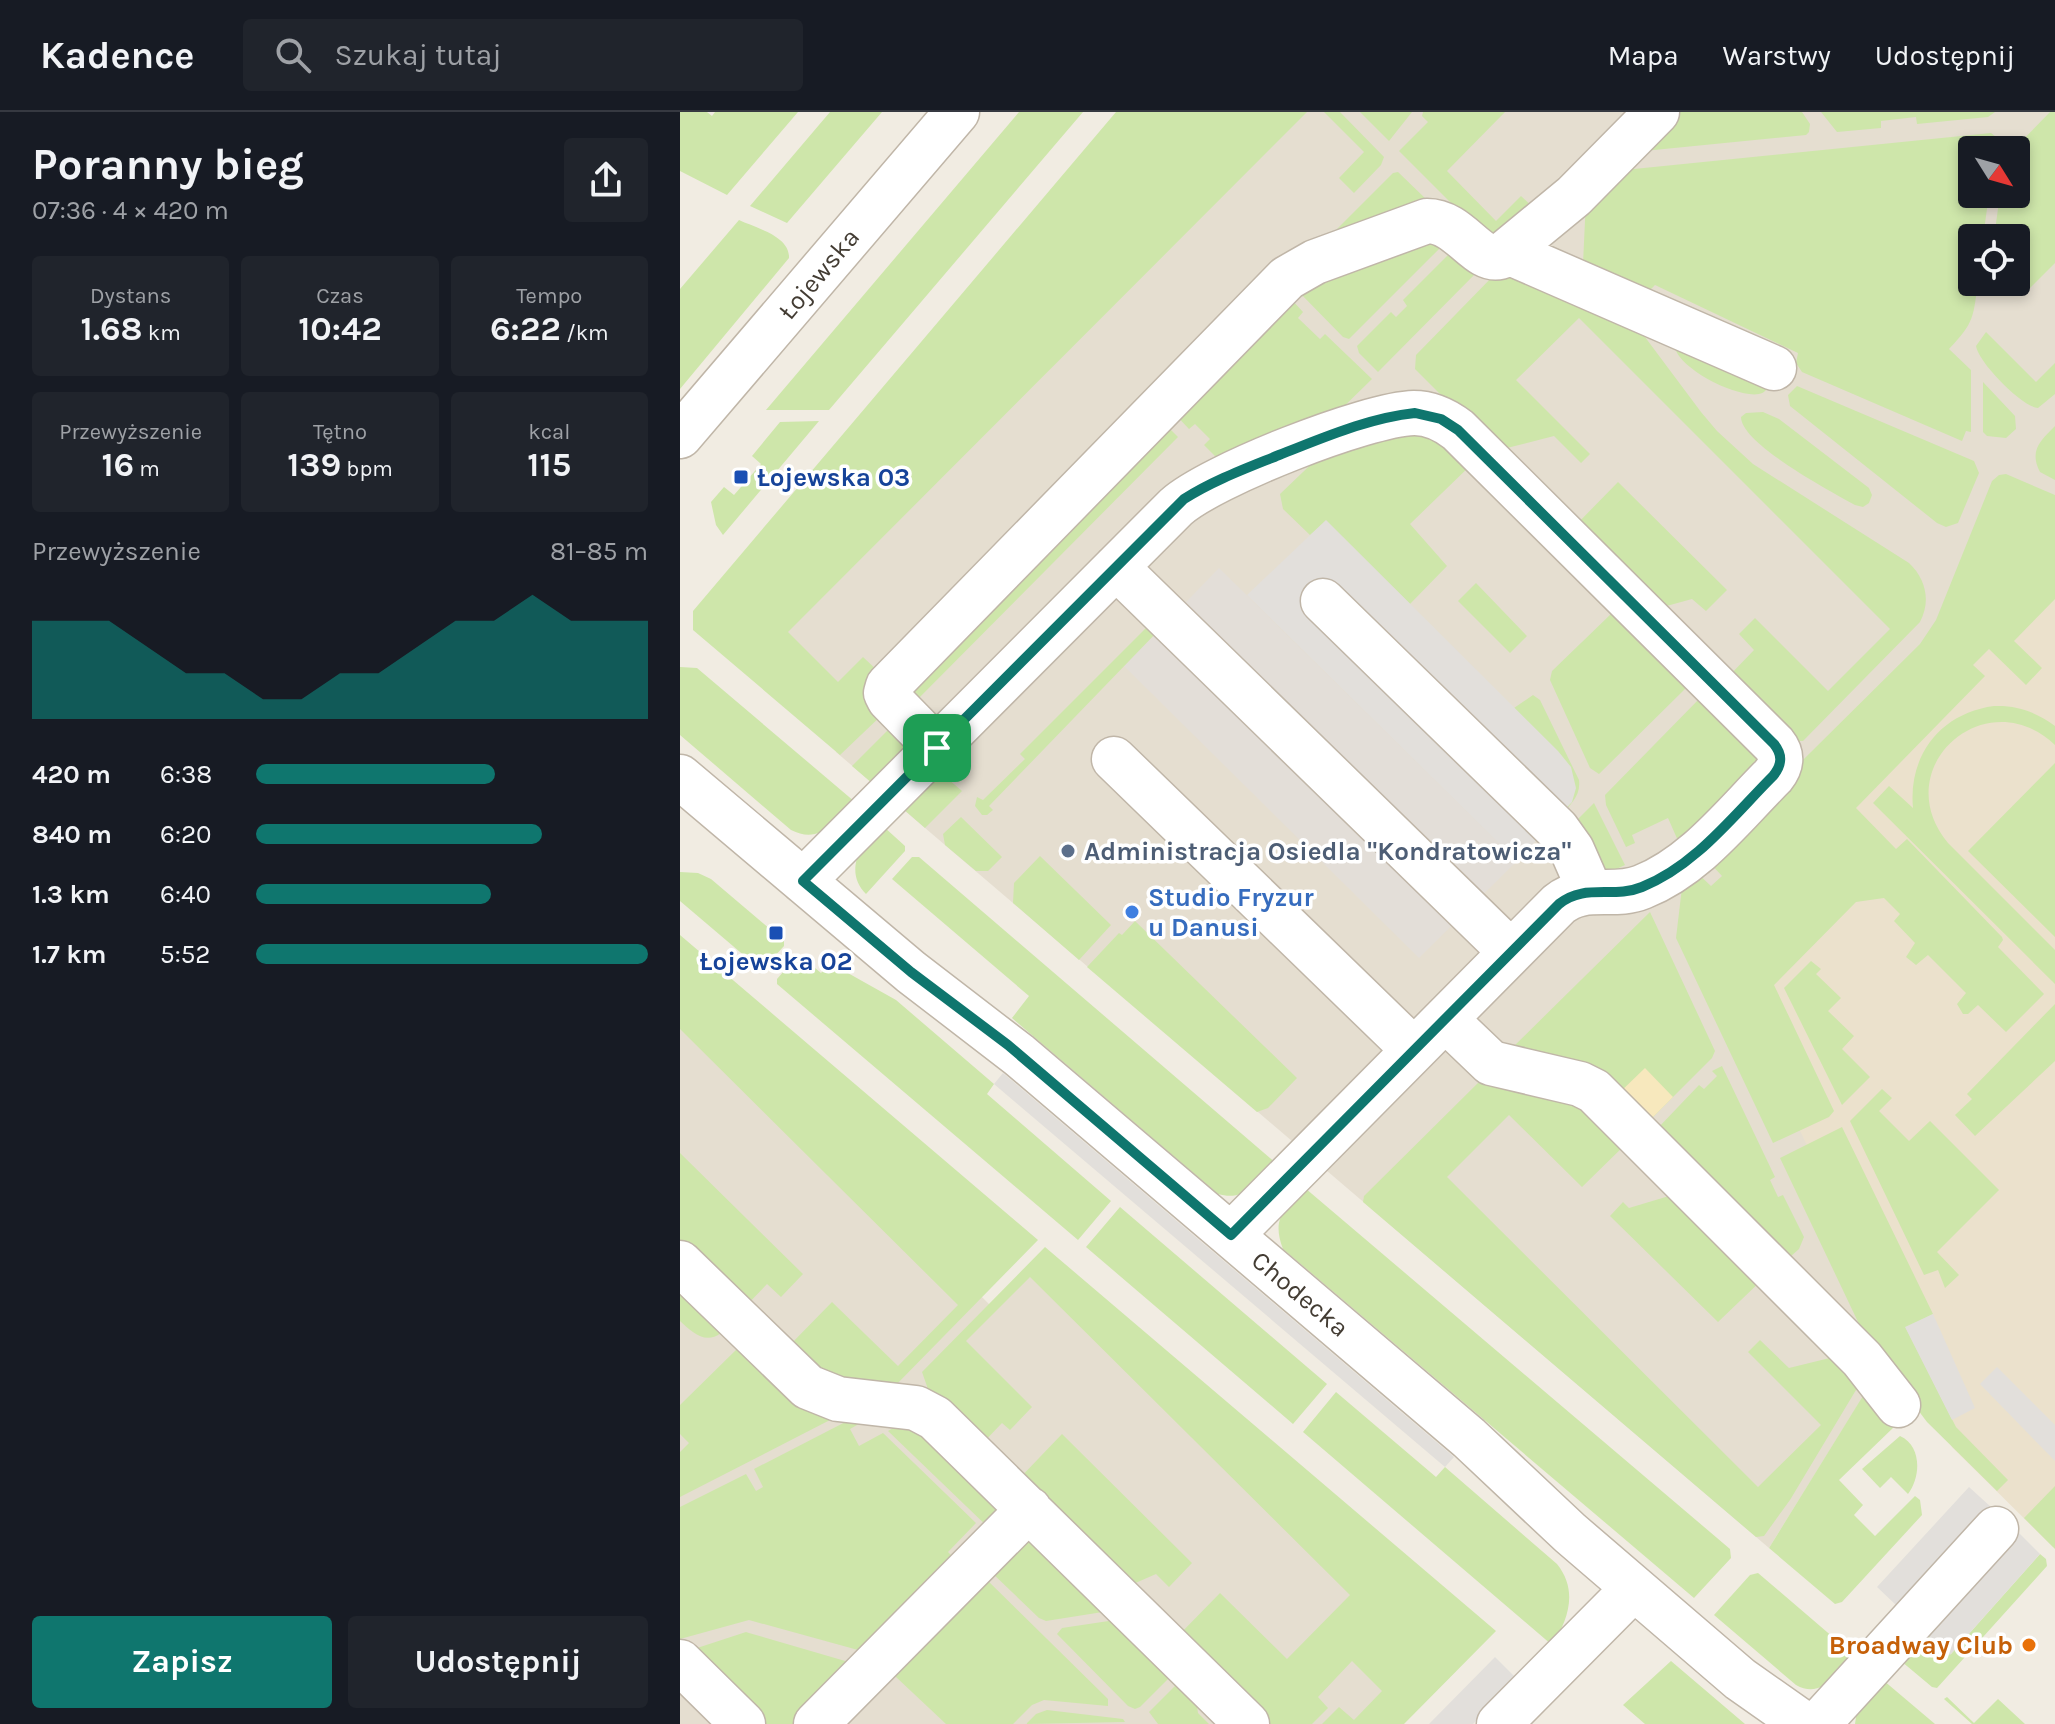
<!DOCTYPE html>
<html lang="pl">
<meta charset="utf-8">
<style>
body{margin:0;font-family:Karla,sans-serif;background:#20242c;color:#f1f3f6;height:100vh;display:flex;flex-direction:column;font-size:30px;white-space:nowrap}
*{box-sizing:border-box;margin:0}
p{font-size:26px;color:#9ea1a6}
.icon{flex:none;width:44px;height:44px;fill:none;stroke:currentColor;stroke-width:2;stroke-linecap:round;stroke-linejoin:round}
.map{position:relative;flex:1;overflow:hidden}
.details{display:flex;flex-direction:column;background:#171b24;width:680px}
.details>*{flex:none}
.needle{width:52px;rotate:127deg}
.fabs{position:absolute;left:1278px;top:24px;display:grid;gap:16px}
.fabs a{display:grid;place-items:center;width:72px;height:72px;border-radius:8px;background:#171b24;box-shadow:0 4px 12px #0003;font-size:40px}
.pin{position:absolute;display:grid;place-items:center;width:68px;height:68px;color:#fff;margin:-34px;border-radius:16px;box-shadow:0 4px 12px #0006}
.round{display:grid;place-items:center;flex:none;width:84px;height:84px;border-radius:8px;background:#20242c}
.overview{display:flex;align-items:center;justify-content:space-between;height:136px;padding:0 32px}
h1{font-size:44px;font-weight:700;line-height:60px}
.stats{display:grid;grid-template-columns:repeat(3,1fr);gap:12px;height:136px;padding:8px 32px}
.stats div{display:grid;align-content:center;border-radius:8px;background:#20242c;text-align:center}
.stats b{font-size:34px;font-weight:700}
.stats small{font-size:22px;font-weight:400}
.stats p{font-size:22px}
.chart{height:224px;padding:16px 32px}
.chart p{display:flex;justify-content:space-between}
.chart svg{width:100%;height:144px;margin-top:8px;fill:#0f766e;opacity:.7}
.cta{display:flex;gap:16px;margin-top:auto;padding:16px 32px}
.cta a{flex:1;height:92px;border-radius:8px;background:#0f766e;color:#fff;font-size:32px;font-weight:700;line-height:92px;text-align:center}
.cta a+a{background:#20242c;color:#f1f3f6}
ul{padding:0 32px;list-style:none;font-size:26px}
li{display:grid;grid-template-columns:128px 96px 1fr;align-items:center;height:60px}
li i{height:20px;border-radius:10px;background:#0f766e}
header{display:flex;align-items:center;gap:48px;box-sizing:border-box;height:112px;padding:0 40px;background:#171b24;border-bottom:2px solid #363941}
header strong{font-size:38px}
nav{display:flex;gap:44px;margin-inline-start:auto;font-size:28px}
.search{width:560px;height:72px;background:#20242c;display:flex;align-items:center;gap:20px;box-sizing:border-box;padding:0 28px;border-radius:8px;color:#9ea1a6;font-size:30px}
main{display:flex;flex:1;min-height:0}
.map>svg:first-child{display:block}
.residential{fill:#e5ded0;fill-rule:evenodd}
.industrial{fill:#e3ded8}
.education{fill:#ebe1cc}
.green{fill:#cee6aa}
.sand{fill:#f7e8bd}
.parking{fill:#e2dfdb}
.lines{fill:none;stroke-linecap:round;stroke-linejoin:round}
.minor-casing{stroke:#c0b6a8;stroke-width:47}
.minor{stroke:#fff;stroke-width:44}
.route-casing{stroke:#fff;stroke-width:16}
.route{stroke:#0f766e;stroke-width:10}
.transit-dot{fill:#1a4fb4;stroke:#fff;stroke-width:3}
.service-dot{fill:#5c6f8a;stroke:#fff;stroke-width:3}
.shop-dot{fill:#3f7fe0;stroke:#fff;stroke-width:3}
.food-dot{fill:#e8710a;stroke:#fff;stroke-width:3}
.labels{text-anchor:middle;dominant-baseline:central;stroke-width:7;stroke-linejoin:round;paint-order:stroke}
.street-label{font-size:26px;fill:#433c33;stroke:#fff}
.transit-label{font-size:26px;font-weight:bold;fill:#164399;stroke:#fff;text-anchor:start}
.service-label{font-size:26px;font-weight:bold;fill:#4e5e75;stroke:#fff;text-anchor:start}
.shop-label{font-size:26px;font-weight:bold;fill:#366cbe;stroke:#fff;text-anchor:start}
.food-label{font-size:26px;font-weight:bold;fill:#c56008;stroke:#fff;text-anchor:end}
</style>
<header>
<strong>Kadence</strong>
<div class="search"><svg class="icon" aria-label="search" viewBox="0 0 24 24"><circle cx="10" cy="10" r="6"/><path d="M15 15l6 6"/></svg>Szukaj tutaj</div>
<nav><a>Mapa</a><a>Warstwy</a><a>Udostępnij</a></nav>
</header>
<main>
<section class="details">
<div class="overview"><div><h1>Poranny bieg</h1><p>07:36 · 4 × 420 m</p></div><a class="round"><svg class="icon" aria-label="share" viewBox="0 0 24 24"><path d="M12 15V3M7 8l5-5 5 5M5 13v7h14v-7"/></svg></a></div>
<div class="stats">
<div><p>Dystans</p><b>1.68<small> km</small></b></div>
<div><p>Czas</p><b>10:42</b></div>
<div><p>Tempo</p><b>6:22<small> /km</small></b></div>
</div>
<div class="stats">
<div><p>Przewyższenie</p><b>16<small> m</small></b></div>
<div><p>Tętno</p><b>139<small> bpm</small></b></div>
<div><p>kcal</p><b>115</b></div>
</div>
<div class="chart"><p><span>Przewyższenie</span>81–85 m</p>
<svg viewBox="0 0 160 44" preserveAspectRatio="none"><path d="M0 44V14L10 14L20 14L30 22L40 30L50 30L60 38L70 38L80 30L90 30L100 22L110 14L120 14L130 6L140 14L150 14L160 14V44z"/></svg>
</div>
<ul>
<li><b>420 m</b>6:38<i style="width:61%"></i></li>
<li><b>840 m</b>6:20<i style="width:73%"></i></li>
<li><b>1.3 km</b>6:40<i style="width:60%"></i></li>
<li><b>1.7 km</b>5:52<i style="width:100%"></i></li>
</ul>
<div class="cta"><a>Zapisz</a><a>Udostępnij</a></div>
</section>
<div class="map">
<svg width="1375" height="1612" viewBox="0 0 1375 1612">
<rect width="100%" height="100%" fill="#f1ece2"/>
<path class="residential" d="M 617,0 L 1375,0 L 1375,468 L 1220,1225 L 1089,1436 L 156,640 L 187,608 L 101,522 ZM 1292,38 L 1336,38 L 1336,82 L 1292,82 ZM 1292,126 L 1336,126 L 1336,170 L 1292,170 Z
M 0,886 L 312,1195 L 359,1147 L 776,1559 L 723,1612 L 0,1612 Z"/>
<path class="industrial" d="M 539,456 L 837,749 L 739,846 L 444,554 Z"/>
<path class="education" d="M 1375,467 L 1375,1434 L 1373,1435 L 1272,1335 L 1024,819 Z"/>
<path class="green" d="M 0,0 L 27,0 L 32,4 L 35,0 L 118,0 L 47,83 L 0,59 Z
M 150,0 L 202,0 L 107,111 L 70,94 Z
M 339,0 L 403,0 L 149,298 L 86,298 Z
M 436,0 L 627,0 L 108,520 L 158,570 L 183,545 L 200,561 L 183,578 L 204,601 L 160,643 L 13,518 L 13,499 Z
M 644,0 L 660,0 L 704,45 L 701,53 L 674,81 L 659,66 L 684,40 Z
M 680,0 L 732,0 L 709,29 Z
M 743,0 L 825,0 L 767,59 L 816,109 L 841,84 L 857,99 L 807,127 L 719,39 L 748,10 L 742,4 Z
M 989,0 L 1122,0 L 1130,12 L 1129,20 L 1126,23 L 954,40 Z
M 1141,0 L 1315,0 L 1308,5 L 1237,12 L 1236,5 L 1201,9 L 1201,16 L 1157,20 Z
M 1370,0 L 1375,0 L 1375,151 L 1350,176 L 1340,166 L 1336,169 L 1336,126 L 1314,126 L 1320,82 L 1336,82 L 1336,38 L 1333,38 Z
M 1311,21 L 1316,25 L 1315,38 L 1292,38 L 1292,82 L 1309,82 L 1303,126 L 1292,126 L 1292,170 L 1298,170 C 1293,205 1295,210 1269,237 L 1291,258 L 1291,320 L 1286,319 L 1282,329 L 1122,260 L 1116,251 L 1118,241 L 975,173 L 962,186 L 903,152 L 906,87 L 934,59 Z
M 718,60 L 747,88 L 638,136 L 713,61 Z
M 59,108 C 76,116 110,124 109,146 L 0,277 L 0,177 Z
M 737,125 L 763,133 L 669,227 L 663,225 L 618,179 Z
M 774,137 L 799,158 L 698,260 L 679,241 L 677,234 L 711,200 L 716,205 L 727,194 L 723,188 Z
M 823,157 L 962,221 L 1021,300 L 1037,319 L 1073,352 L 1229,451 C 1246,467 1251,489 1240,510 L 1123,629 L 1109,629 L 1047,566 L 1074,538 L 1059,522 L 1075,506 L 1148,579 L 1210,517 L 899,206 L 836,268 L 910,342 L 901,351 L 874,324 L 827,336 L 808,330 L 735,257 L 736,243 L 816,161 Z
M 611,187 L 623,200 L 618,206 L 640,227 L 645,222 L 692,267 L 645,313 L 537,346 L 524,333 L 530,327 L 515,312 L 509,317 L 492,299 Z
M 1306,220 L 1356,270 L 1375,251 L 1375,282 L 1358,296 C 1342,295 1298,250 1296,234 Z
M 995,236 L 1089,275 C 1086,278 1084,281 1079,282 C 1057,286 1001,258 995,236 Z
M 1303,270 L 1335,304 L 1336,317 L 1326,326 L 1307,324 L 1303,320 Z
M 1117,274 L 1294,349 L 1299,361 L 1278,411 L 1266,415 L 1257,411 L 1110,294 L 1108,283 Z
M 1083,300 L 1099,307 L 1189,376 L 1192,383 L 1189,391 L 1183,395 L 1175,393 C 1152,380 1061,332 1061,305 L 1066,301 Z
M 139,309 L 43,423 L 36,413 L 31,390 L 44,375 L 54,383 L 81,352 L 72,344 L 100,310 Z
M 482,309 L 498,325 L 233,592 L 217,577 Z
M 729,313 L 793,351 L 730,412 L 767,454 L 730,492 L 646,409 L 630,423 L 603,397 L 600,382 L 646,338 Z
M 1375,314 L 1375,368 L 1360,360 C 1349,339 1360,329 1375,314 Z
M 1326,362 L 1375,383 L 1375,487 L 1334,529 L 1362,556 L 1346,573 L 1309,537 L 1293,553 L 1305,564 L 1176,696 L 1216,737 L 1227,727 L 1322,825 L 1323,828 L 1318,835 L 1364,882 L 1326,920 L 1298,893 L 1288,902 L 1283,902 L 1277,892 L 1286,881 L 1248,843 L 1236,853 L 1226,845 L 1235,831 L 1214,809 L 1220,802 L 1204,786 L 1176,790 L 1094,873 L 1154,999 L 1149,1005 L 1093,1031 L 996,826 L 1003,767 L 1013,757 L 1031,774 L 1042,764 L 1028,749 L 1018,752 L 1240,532 L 1256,508 L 1312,369 L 1319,363 Z
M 938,370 L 1047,478 L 1026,499 L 1012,487 L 983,495 L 893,416 Z
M 796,471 L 847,524 L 830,541 L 778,489 Z
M 932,501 L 1007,575 L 919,662 L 910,656 L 870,568 L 872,559 Z
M 468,514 L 478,519 L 309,694 L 313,698 L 307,703 L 302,703 L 295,694 L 297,685 L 303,688 L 345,647 L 340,642 Z
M 0,555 L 17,556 L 175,690 C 155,709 140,733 111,718 L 0,623 Z
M 853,583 L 860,588 L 899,668 C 901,684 890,693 881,703 L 834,596 Z
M 1021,585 L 1078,643 L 1079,653 L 1003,740 L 988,706 L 952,723 L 955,731 L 946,735 L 926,693 L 925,683 Z
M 1314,594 C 1337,593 1356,600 1375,614 L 1375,633 C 1306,567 1206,656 1268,731 L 1375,838 L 1375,872 L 1193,691 L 1209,674 L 1233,696 C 1228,643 1261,601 1314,594 Z
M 215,611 L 232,633 L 193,672 L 172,654 Z
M 1375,651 L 1375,825 L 1288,739 Z
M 260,660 L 282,679 L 245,716 L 222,696 Z
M 914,691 L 945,753 L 915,767 L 890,715 Z
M 281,705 L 322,745 L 308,759 L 296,759 L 265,733 L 263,722 Z
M 204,715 L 225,734 L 225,739 L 186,782 C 176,772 173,760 177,746 Z
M 360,744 L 431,813 L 399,848 L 333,791 L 334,771 Z
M 232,745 L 239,745 L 597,1052 C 578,1069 566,1090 538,1082 L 332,906 L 349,884 L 212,767 Z
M 0,760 L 18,761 L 31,767 L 104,829 L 104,834 L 84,856 L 80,857 L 0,789 Z
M 970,800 L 1035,939 L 1032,946 L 972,1006 L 831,937 Z
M 455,809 L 617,966 L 588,996 L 577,1000 L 407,855 L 439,821 L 442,823 Z
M 0,823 L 358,1128 L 215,1274 L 151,1272 L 107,1236 L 152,1190 L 218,1254 L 278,1193 L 0,917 Z
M 117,844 L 121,844 L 141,861 L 150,851 L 216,888 L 314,972 L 307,982 L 431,1089 L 398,1128 L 97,872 L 97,867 Z
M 1131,849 L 1141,857 L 1136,862 L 1161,886 L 1148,899 L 1174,924 L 1162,937 L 1190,965 L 1162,993 L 1104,876 Z
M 1375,892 L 1375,949 L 1295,1024 L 1275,1003 L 1292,987 L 1287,982 Z
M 1042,954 L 1095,1065 L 1090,1068 L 1098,1085 L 1103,1083 L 1124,1125 L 1119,1137 L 1110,1145 L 977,1017 L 1019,973 L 1024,977 L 1037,964 L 1032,959 Z
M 802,967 L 897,982 L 948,1030 L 902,1075 L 829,1003 L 767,1065 L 1078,1375 L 1141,1313 L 1068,1240 L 1080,1228 L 1109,1256 L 1166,1242 L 1179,1273 L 1110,1388 L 1084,1424 L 1076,1425 L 683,1090 L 684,1084 Z
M 1202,977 L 1212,986 L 1199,999 L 1229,1029 L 1250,1009 L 1319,1078 L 1257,1140 L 1279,1163 L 1265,1176 L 1258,1158 L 1244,1163 L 1170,1009 Z
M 1162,1015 L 1253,1202 L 1226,1216 L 1276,1315 L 1328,1368 L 1317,1379 L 1247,1310 L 1189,1233 L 1100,1046 Z
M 0,1041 L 123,1162 L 101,1185 L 87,1172 L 63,1197 L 0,1135 Z
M 625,1076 L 1050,1437 L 1051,1446 L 1014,1486 L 603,1137 C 591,1105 605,1098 625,1076 Z
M 999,1081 L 1084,1166 L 1038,1210 L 930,1104 L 943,1090 L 949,1096 Z
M 440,1095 L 647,1272 L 613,1312 L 406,1135 Z
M 365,1135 L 816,1519 L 724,1612 L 642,1612 L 659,1595 L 674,1608 L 702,1579 L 672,1549 L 638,1585 L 648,1596 L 632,1612 L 583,1612 L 496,1526 L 540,1481 L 607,1547 L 670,1483 L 350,1165 L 286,1229 L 352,1295 L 330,1318 L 322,1311 L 300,1334 L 249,1280 L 242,1260 Z
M 0,1166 L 41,1221 C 25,1233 12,1220 0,1209 Z
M 58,1236 L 154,1304 L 150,1308 L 0,1385 L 0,1340 L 9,1331 L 0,1322 L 0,1293 Z
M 1186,1279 L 1214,1309 L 1214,1315 L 1159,1368 L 1183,1393 L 1174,1403 L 1195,1424 L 1235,1384 L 1240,1388 L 1242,1403 L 1162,1490 L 1155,1492 L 1089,1436 Z
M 656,1280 L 756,1365 L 765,1355 L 877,1452 C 898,1478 889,1507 872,1533 L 623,1320 Z
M 235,1303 L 322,1387 L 312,1419 L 208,1319 Z
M 193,1304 L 170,1317 L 179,1334 L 203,1321 L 296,1411 L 268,1440 L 277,1449 L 189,1539 L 178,1538 L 69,1508 L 0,1527 L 0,1395 L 66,1362 L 76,1379 L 83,1375 L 74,1357 L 175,1305 Z
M 382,1322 L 512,1451 L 489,1475 L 476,1462 L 444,1476 L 336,1370 Z
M 1220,1324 C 1242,1334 1241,1365 1228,1382 L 1211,1365 L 1200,1376 L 1182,1357 Z
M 1375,1374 L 1375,1437 L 1344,1406 Z
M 340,1421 L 429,1499 L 366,1509 L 359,1506 L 310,1459 Z
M 1360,1442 L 1366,1447 L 1367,1454 L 1257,1576 L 1252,1575 L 1221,1549 L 1248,1523 L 1271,1542 Z
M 1078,1461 L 1175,1544 C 1159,1560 1142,1588 1116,1573 L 1034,1503 L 1070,1463 Z
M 304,1465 L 428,1587 L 428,1594 L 364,1588 L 352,1593 L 333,1612 L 266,1612 L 216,1565 L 214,1562 Z
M 442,1507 L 491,1564 L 460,1595 L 455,1597 L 448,1594 L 377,1522 L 382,1516 Z
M 66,1520 L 69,1521 L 172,1551 L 123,1612 L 78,1612 L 11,1538 Z
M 991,1549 L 1065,1612 L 965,1612 L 943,1593 Z
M 1203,1568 L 1255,1612 L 1175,1612 L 1177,1598 Z
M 498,1571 L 514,1575 L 518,1601 L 529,1612 L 478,1612 L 469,1600 Z
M 1267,1585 L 1294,1611 L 1318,1587 L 1345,1612 L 1292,1612 L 1264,1587 Z
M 367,1598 L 443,1607 L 445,1610 L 346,1612 L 356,1602 Z"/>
<path class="sand" d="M 965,956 L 993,985 L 972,1006 L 937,983 Z"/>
<path class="parking" d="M 646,408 L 878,639 L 891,655 L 896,676 L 892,690 L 837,749 L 567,483 Z
M 323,961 L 774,1345 L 765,1355 L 314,972 Z
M 1253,1202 L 1295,1296 L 1272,1308 L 1225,1215 Z
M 1317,1255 L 1375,1313 L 1375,1349 L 1300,1272 Z
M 1289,1375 L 1311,1395 L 1215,1500 L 1216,1493 L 1197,1475 Z
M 1338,1420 L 1360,1442 L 1270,1543 L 1247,1523 Z
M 815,1545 L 837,1567 L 793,1612 L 749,1612 Z"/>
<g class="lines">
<g class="minor-casing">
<path id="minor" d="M 828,140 L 1094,256
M 0,324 L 277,0
M 436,455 L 831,840
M 643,489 L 877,717 L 892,738 L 910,779
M 257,636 L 209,587 L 206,581 L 208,574 L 607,166 L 635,150 L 747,109 C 780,109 797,151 820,145 L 894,84 L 977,0
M 434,647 L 734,938
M 0,665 L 231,860 L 339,943 L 789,1326 L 890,1421 L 1060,1567 L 1124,1612
M 123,769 L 496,395 C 530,364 687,302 734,301 C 751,301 765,308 778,318 L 1094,632 C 1103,643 1102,653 1093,664 C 1053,704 1015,754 962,775 C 933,787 905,771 879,792 L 551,1123
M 765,907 L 811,951 L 900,972 L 914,979 L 1182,1247 L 1218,1293
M 0,1151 L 128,1275 L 158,1287 L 236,1296 L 255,1306 L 567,1612
M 0,1550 L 63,1612
M 136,1612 L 349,1397
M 819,1612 L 954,1476
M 1138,1612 L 1316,1417"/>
</g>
<use href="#minor" class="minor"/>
</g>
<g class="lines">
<g class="route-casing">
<path id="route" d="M 735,301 L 761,307 L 778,318 L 1094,632 C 1103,643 1102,653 1093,664 C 1053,704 1015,754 962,775 C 933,787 905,771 879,792 L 551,1123 L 328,933 L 231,860 L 123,769 L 504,387 C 534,368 567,356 599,343 C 643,326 688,306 735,301 Z"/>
</g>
<use href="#route" class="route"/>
</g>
<g class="transit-dot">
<rect x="53" y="357" width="16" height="16" rx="4"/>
<rect x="88" y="813" width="16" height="16" rx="4"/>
</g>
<circle class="service-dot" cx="388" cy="739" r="8"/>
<circle class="shop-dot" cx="452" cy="800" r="8"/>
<circle class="food-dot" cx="1349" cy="1533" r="8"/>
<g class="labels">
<g class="street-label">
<text transform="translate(139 162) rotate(-50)">Łojewska</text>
<text transform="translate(620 1182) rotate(40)">Chodecka</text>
</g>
<g class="transit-label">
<text x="77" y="365">Łojewska 03</text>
<text x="96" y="849" text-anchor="middle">Łojewska 02</text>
</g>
<g class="service-label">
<text x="404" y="739">Administracja Osiedla "Kondratowicza"</text>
</g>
<g class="shop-label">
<text x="468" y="785">Studio Fryzur<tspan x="468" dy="30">u Danusi</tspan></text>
</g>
<g class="food-label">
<text x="1333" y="1533">Broadway Club</text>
</g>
</g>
</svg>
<div class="fabs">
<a><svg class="needle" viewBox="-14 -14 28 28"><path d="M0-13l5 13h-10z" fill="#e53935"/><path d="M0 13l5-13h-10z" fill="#9ea1a6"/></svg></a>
<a><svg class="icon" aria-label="locate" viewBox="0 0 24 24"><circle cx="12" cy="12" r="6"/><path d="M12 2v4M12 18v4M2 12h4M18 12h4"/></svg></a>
</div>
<div class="pin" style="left:257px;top:636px;background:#1e9e55"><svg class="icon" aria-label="arrive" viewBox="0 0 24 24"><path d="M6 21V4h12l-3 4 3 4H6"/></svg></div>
</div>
</main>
